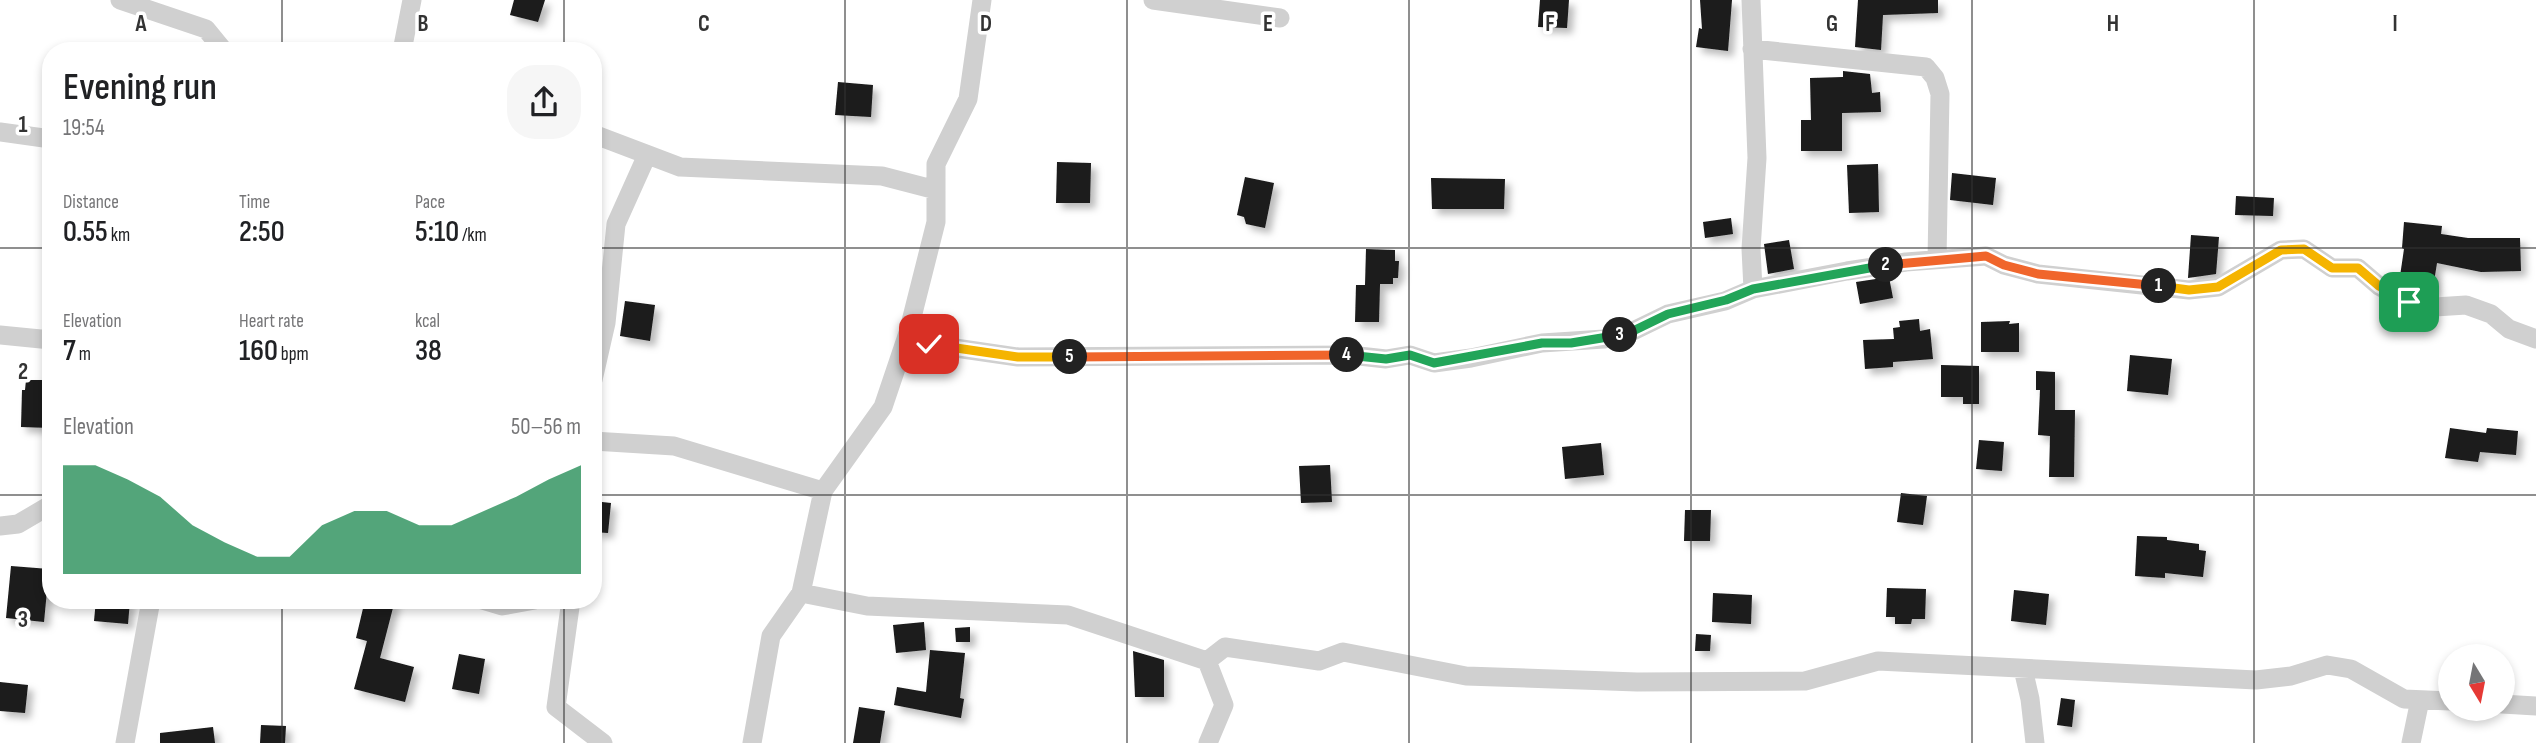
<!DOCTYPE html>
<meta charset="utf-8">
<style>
body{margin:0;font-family:"Sofia Sans Condensed",sans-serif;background:#f6f6f6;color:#202124;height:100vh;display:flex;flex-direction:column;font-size:26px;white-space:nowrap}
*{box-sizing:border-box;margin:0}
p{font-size:23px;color:#757577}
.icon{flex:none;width:38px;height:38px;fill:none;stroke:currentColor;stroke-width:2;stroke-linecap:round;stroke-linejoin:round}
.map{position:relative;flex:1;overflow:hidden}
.details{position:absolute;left:42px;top:42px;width:560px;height:567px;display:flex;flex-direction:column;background:#fff;border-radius:28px;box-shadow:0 4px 10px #0003}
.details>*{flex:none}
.needle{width:46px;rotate:170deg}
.controls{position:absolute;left:2438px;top:644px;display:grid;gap:14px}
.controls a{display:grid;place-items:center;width:77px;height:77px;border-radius:50%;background:#fff;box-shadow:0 4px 10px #0003;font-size:35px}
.pin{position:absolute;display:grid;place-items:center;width:60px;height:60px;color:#fff;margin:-30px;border-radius:14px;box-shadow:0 4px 10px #0006}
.km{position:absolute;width:35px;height:35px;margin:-18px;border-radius:50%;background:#222;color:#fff;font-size:19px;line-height:35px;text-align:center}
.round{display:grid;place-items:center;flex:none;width:74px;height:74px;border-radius:28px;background:#f6f6f6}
.headline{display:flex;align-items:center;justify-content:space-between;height:119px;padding:0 21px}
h1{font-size:38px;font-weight:600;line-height:52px}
.metrics{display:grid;grid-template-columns:repeat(3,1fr);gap:10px;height:119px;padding:7px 21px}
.metrics div{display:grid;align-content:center}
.metrics b{font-size:30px;font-weight:600}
.metrics small{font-size:19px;font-weight:400}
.metrics p{font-size:19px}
.chart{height:196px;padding:14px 21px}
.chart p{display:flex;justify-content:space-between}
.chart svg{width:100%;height:126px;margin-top:7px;fill:#0b8043;opacity:.7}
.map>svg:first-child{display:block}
.building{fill:#1a1a1a;filter:url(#shadow)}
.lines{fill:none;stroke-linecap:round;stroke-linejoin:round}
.minor{stroke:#d0d0d0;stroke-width:19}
.split-1-casing{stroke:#fff;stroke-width:14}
.split-2-casing{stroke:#fff;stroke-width:14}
.split-3-casing{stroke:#fff;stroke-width:14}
.split-4-casing{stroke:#fff;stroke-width:14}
.split-5-casing{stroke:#fff;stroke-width:14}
.split-6-casing{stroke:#fff;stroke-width:14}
.split-1{stroke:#f5b400;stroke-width:9}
.split-2{stroke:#f0652b;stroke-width:9}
.split-3{stroke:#22a559;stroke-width:9}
.split-4{stroke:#22a559;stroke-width:9}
.split-5{stroke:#f0652b;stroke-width:9}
.split-6{stroke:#f5b400;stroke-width:9}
.grid{fill:none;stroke:#333;stroke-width:2;stroke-opacity:0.55}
.grid-label{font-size:23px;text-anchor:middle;font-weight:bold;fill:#333;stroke:#fff;stroke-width:7;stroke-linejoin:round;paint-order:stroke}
</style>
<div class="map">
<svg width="2536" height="743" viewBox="0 0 2536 743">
<defs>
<filter id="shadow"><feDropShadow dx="5.5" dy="5.5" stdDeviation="3.5" flood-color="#0004"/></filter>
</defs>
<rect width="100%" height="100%" fill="#fff"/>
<path class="building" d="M 514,0 L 545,0 L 538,22 L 510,15 Z
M 1540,0 L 1569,0 L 1567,28 L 1538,27 Z
M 1700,0 L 1732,0 L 1728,51 L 1696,47 L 1699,28 L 1702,29 Z
M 1858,0 L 1938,0 L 1938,13 L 1883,15 L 1881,50 L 1855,47 Z
M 1843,71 L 1870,74 L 1872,93 L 1880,92 L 1881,112 L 1842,113 L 1842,151 L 1801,151 L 1801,120 L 1811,120 L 1810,78 L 1843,77 Z
M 838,82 L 873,85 L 871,117 L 835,115 Z
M 1057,162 L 1091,163 L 1090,203 L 1056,203 Z
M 1878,164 L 1879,212 L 1849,213 L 1847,165 Z
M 1952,173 L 1996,178 L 1993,205 L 1950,200 Z
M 1245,177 L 1274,183 L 1265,228 L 1246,224 L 1244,217 L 1237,215 Z
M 1431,178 L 1505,179 L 1504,209 L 1432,209 Z
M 2236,196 L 2274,198 L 2273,216 L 2235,215 Z
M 1731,218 L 1733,234 L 1705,238 L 1703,222 Z
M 2404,222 L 2442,226 L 2441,234 L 2468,238 L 2520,238 L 2521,271 L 2481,272 L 2437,263 L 2432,294 L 2413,290 L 2399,283 L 2404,249 L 2402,248 Z
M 2191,235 L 2219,237 L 2216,274 L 2188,278 Z
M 1789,240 L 1794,269 L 1768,274 L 1764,244 Z
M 1366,249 L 1395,250 L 1395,261 L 1399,261 L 1398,278 L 1393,278 L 1393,284 L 1380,284 L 1379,322 L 1355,322 L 1356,285 L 1365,285 Z
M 1889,277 L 1893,298 L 1860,304 L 1856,282 Z
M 625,301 L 655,305 L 650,341 L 620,336 Z
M 1919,319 L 1920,331 L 1930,329 L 1933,359 L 1893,362 L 1893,367 L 1865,369 L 1863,340 L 1894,339 L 1893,328 L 1900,327 L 1899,321 Z
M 2010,321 L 2009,324 L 2019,323 L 2019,352 L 1981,352 L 1981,322 Z
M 2130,355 L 2172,359 L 2168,395 L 2127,391 Z
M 1941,365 L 1979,366 L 1979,404 L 1963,404 L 1963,397 L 1941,397 Z
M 2036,371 L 2055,372 L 2055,410 L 2075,410 L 2074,477 L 2049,477 L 2050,436 L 2038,435 L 2040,390 L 2036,390 Z
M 26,380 L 51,380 L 51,428 L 21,427 L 22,390 L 25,390 Z
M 2450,428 L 2486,433 L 2487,428 L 2518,431 L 2516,455 L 2480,452 L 2478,462 L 2445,458 Z
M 1979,440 L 2004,442 L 2002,471 L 1976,469 Z
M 1601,443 L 1604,475 L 1565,479 L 1562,447 Z
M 1330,465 L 1332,502 L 1301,503 L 1299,466 Z
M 1901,493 L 1927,496 L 1923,525 L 1897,522 Z
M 593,501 L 611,503 L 608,533 L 593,532 Z
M 1685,510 L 1711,510 L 1710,541 L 1684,541 Z
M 2137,536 L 2167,537 L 2167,540 L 2199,544 L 2199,550 L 2206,551 L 2203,577 L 2165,573 L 2165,578 L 2135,576 Z
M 11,566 L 49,569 L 44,622 L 6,618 Z
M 1887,588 L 1926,589 L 1925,619 L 1912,619 L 1911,624 L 1895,624 L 1895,617 L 1886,617 Z
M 2014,590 L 2049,594 L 2046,625 L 2011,621 Z
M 1713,593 L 1752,595 L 1751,624 L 1712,622 Z
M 96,600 L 130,600 L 128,624 L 94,621 Z
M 365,600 L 395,600 L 380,658 L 414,667 L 405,702 L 354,689 L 367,641 L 356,638 Z
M 924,622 L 926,650 L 896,653 L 893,625 Z
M 970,627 L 970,642 L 956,642 L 955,628 Z
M 1696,634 L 1711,635 L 1710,651 L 1695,651 Z
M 930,650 L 965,653 L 960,698 L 964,699 L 961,718 L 894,705 L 897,687 L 926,692 Z
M 1133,651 L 1164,660 L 1164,697 L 1135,697 Z
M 459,654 L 485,659 L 479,694 L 452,689 Z
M 0,682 L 28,685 L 25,713 L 0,711 Z
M 2061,698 L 2075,700 L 2072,727 L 2057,725 Z
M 859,707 L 885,711 L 880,743 L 853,743 Z
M 261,725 L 286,726 L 285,743 L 260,743 Z
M 213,727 L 215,743 L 160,743 L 160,733 Z"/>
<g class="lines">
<path class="minor" d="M 120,0 L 206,29 L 224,51
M 1153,0 L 1280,18
M 1751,0 L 1757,158 L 1751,249 L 1753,289
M 1752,49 L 1926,67 L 1935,78 L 1940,94 L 1937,260
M 402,51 L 412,0
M 0,132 L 51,139
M 593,134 L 680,167 L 882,176 L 936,190
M 910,326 L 928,344 L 1018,357 L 1350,355 L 1386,359 L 1410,355 L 1434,363 L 1471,358 L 1542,343 L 1604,339 L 1633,331 L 1668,314 L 1725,301 L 1753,289 L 1847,271 L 1906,262 L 1986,256 L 2004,265 L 2038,274 L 2189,290 L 2218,287 L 2281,250 L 2304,249 L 2332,268 L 2358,268 L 2379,286 L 2409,302 L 2435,307 L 2466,305 L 2491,314 L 2509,329 L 2536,339
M 0,335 L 51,340
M 593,380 L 606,323 L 616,224 L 647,155
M 593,441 L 674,446 L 823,491
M 0,526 L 18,524 L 47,507 L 51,508
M 801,593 L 867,606 L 1068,615 L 1207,661 L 1225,647 L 1319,661 L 1343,652 L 1466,676 L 1637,682 L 1805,681 L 1878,661 L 2256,680 L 2291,676 L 2327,665 L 2351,669 L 2404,699 L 2450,701
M 482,600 L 502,606 L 535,600
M 571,600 L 556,707 L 603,743
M 1207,661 L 1224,705 L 1208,743
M 2023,669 L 2030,699 L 2035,743
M 2502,704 L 2536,706
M 125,743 L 151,600
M 752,743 L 771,636 L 801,593 L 823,491 L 883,407 L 908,333 L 936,222 L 936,164 L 968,99 L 982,0
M 2411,743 L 2420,700"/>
</g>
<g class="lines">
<g class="split-1-casing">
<path id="split-1" d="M 2159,286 L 2189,290 L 2218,287 L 2281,250 L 2304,249 L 2332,268 L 2358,268 L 2379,286 L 2409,302"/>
</g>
<g class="split-2-casing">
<path id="split-2" d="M 1886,265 L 1986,256 L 2004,265 L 2038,274 L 2159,286"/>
</g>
<g class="split-3-casing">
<path id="split-3" d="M 1620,335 L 1633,331 L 1668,314 L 1726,300 L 1753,289 L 1886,265"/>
</g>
<g class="split-4-casing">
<path id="split-4" d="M 1347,355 L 1386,359 L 1410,355 L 1434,363 L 1542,343 L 1571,343 L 1620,335"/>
</g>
<g class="split-5-casing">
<path id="split-5" d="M 1070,357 L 1347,355"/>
</g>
<g class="split-6-casing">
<path id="split-6" d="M 929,344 L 1018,357 L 1070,357"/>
</g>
<use href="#split-1" class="split-1"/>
<use href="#split-2" class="split-2"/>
<use href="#split-3" class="split-3"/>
<use href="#split-4" class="split-4"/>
<use href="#split-5" class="split-5"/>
<use href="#split-6" class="split-6"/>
</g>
<path class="grid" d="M 282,0 L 282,51M 564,0 L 564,51M 845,0 L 845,743M 1127,0 L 1127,743M 1409,0 L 1409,743M 1691,0 L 1691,743M 1972,0 L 1972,743M 2254,0 L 2254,743M 0,248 L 51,248M 593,248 L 2536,248M 0,495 L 51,495M 593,495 L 2536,495M 282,600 L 282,743M 564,600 L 564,743"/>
<g class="grid-label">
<text x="141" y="31">A</text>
<text x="423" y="31">B</text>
<text x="704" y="31">C</text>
<text x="986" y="31">D</text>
<text x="1268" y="31">E</text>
<text x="1550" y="31">F</text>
<text x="1832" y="31">G</text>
<text x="2113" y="31">H</text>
<text x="2395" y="31">I</text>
<text x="23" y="132">1</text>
<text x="23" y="379">2</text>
<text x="23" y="627">3</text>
</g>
</svg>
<div class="controls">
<a><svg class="needle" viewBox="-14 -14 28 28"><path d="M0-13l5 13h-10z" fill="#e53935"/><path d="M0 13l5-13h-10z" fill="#757577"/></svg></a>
</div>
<div class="pin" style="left:2409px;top:302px;background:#1e9e55"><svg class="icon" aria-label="arrive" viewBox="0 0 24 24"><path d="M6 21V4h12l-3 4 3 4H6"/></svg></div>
<div class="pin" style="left:929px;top:344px;background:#d93025"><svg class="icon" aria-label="check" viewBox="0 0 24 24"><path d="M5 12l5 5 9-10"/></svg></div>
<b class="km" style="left:2159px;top:286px">1</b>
<b class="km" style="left:1886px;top:265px">2</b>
<b class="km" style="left:1620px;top:335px">3</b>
<b class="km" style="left:1347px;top:355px">4</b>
<b class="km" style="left:1070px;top:357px">5</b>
<section class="details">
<div class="headline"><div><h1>Evening run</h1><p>19:54</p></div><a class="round"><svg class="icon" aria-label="share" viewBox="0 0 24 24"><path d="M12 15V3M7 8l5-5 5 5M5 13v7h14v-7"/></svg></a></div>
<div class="metrics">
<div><p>Distance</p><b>0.55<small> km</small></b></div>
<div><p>Time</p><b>2:50</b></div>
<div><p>Pace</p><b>5:10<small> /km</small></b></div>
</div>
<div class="metrics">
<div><p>Elevation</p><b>7<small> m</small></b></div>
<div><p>Heart rate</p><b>160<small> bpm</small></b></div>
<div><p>kcal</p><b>38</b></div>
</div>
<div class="chart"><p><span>Elevation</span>50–56 m</p>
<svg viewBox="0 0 160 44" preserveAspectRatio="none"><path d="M0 44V6L10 6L20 11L30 17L40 27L50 33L60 38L70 38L80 27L90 22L100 22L110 27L120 27L130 22L140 17L150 11L160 6V44z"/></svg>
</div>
</section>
</div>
